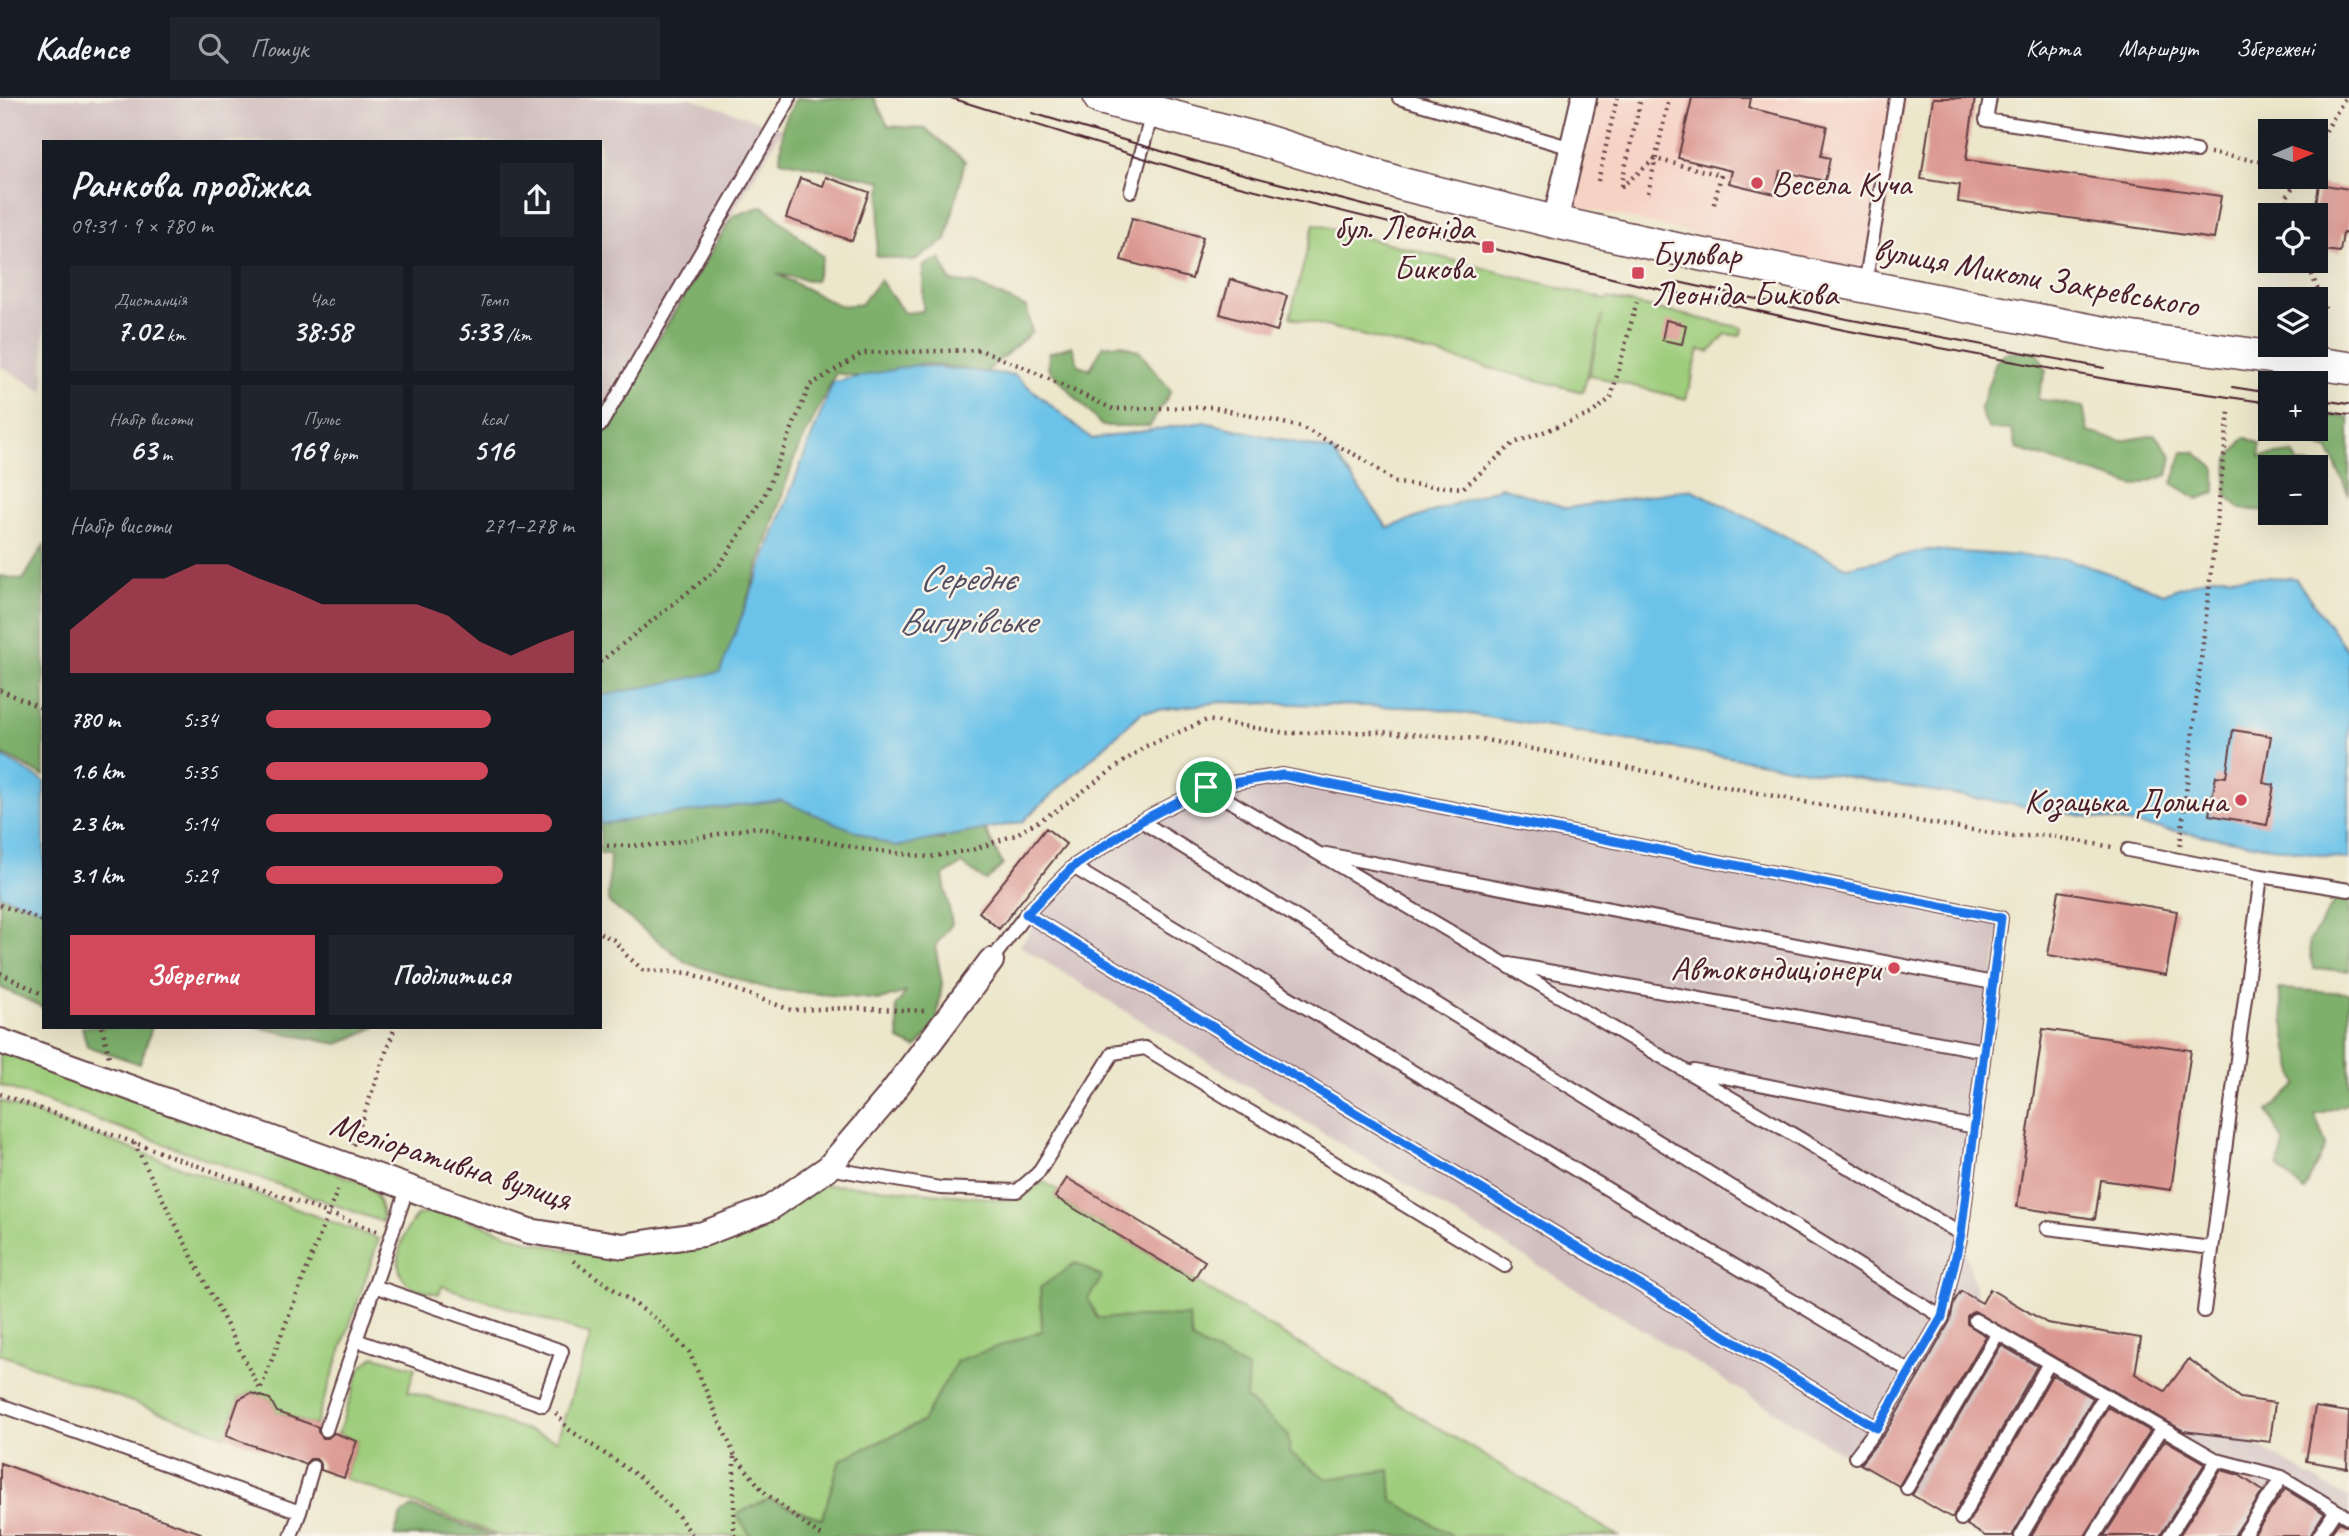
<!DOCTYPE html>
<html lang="uk">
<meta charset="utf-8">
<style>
body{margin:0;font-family:Caveat,sans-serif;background:#20242c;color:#f1f3f6;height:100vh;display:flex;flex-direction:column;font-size:26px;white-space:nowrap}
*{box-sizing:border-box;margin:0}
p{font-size:23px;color:#9ea1a6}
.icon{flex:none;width:38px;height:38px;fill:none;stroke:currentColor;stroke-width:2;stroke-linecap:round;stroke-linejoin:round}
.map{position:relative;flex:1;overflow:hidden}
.sheet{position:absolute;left:42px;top:42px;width:560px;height:889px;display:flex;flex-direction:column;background:#171b24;border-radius:0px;box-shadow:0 7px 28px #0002}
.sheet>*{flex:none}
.needle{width:46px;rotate:88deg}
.buttons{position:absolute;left:2258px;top:21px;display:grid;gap:14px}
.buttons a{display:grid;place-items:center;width:70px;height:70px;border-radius:0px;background:#171b24;box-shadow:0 7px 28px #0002;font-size:35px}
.pin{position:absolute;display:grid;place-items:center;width:60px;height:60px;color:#fff;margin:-30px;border:4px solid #fff;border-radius:50%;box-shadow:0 2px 7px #0007}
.round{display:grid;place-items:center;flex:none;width:74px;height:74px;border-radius:0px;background:#20242c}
.summary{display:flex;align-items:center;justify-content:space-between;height:119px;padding:0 28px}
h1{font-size:38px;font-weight:600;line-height:52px}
.figures{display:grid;grid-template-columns:repeat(3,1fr);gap:10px;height:119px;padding:7px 28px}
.figures div{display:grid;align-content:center;border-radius:0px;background:#20242c;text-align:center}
.figures b{font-size:30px;font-weight:600}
.figures small{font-size:19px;font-weight:400}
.figures p{font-size:19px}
.chart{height:196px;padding:14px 28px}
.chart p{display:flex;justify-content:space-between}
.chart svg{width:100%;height:126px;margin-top:7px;fill:#d1495b;opacity:.7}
.action{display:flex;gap:14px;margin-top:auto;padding:14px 28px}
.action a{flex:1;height:80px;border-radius:0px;background:#d1495b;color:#fff;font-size:28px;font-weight:600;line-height:80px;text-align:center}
.action a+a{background:#20242c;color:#f1f3f6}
ul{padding:0 28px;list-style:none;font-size:23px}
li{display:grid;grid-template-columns:112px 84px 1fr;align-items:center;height:52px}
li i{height:18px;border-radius:9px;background:#d1495b}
header{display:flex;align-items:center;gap:42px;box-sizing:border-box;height:98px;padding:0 35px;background:#171b24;border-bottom:2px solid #363941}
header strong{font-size:33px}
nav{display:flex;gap:38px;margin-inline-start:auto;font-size:24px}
.search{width:490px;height:63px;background:#20242c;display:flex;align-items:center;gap:18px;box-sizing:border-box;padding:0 24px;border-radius:0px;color:#9ea1a6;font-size:26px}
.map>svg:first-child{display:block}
.built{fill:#f6d2c5}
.industrial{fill:#d1bfbf}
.green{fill:#9ecd7c;stroke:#747654;stroke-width:2}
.forest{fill:#7eb06c;stroke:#64684c;stroke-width:2}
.water{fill:#6cc3e9;stroke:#5b718a;stroke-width:2}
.building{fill:#db9791}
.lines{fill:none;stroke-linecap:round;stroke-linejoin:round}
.service-casing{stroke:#623d43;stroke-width:16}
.minor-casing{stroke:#623d43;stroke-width:28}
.tertiary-casing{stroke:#623d43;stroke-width:35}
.path{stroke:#623d43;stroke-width:4.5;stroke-dasharray:2 5;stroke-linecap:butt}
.service{stroke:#fff;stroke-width:12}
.minor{stroke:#fff;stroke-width:24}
.tertiary{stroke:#fff;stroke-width:32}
.tram{stroke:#4a1f2b;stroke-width:2}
.route-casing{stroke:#fff;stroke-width:14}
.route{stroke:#1a73e8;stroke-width:9}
.poi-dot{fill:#d1495b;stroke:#f7f3e8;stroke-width:2.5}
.labels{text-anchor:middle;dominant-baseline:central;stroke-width:5;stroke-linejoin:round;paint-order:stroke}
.poi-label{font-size:35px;fill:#4a1f2b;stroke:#f7f3e8;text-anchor:end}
.street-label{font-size:35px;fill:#4a1f2b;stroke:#f7f3e8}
.water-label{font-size:37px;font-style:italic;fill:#545064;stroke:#f7f3e8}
</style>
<header>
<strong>Kadence</strong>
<div class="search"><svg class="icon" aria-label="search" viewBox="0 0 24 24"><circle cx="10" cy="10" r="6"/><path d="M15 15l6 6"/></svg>Пошук</div>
<nav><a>Карта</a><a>Маршрут</a><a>Збережені</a></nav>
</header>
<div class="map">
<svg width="2349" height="1438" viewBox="0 0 2349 1438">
<rect width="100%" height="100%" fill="#f7f3e8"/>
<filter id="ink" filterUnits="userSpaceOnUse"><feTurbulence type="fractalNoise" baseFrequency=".0143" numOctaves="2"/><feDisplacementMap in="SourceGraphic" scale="14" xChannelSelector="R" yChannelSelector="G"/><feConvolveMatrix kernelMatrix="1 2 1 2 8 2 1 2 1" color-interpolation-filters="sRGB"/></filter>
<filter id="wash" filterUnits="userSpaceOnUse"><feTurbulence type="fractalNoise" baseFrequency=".00686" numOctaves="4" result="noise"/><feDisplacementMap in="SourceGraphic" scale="28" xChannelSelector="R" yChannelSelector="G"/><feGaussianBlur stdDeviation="1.57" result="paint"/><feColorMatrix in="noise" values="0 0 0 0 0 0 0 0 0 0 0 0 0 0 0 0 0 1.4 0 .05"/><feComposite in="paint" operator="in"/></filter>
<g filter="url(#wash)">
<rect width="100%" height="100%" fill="#ece6ca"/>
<path class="built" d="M 1597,0 L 1907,0 L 1877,176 L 1574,108 Z"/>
<path class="industrial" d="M 0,0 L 691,0 L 782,31 L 600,340 L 600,44 L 44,44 L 44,294 L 0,268 Z
M 1283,677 L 2001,820 L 1961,1136 L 1980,1208 L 1990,1191 L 2349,1401 L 2349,1438 L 1985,1438 L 1860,1366 L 1020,848 L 1073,769 L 1206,689 Z"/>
<path class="green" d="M 1314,126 L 1607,202 L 1608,200 L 1743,230 L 1740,238 L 1726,236 L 1710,254 L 1699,252 L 1686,301 L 1589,277 L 1603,217 L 1583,294 L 1290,219 Z
M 0,951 L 366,1086 C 378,1098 383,1107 383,1124 L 0,987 Z
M 0,1003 L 379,1141 L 315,1328 L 277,1314 L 270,1301 L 251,1295 L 239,1301 L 226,1338 L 0,1256 Z
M 1044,1084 L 1059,1093 L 1055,1099 L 1618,1438 L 501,1438 L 344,1380 L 357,1343 L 338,1336 L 361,1269 L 375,1258 L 415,1270 L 408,1293 L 557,1342 L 591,1237 L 442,1188 L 439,1196 C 430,1194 414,1192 407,1185 C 389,1167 403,1134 417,1117 L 444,1113 L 528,1143 L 590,1157 L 627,1158 L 685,1151 L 749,1131 L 800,1099 L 825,1087 L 855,1088 L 1008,1102 Z"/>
<path class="forest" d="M 796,0 L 874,0 L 888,28 L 926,31 L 965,63 L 946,142 L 913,163 L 876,158 L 882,83 L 780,62 L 783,27 Z
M 763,108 L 823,159 L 815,183 L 777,176 L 840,208 L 861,206 L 880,182 L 904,215 L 923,213 L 923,168 L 941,160 L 950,183 L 975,186 L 1027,210 L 1032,234 L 986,274 L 921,265 L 898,285 L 836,275 L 796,356 L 721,579 L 600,602 L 600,337 L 733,118 Z
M 1121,246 L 1139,253 L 1171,293 L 1150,328 L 1102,328 L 1048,270 L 1049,255 L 1072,248 L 1078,267 L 1090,271 L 1103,248 Z
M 2037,253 L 2046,273 L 2037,301 L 2083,309 L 2088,334 L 2121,343 L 2155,337 L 2172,358 L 2168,377 L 2135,388 L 2017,351 L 2011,331 L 1989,332 L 1980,311 L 1996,264 L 2004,255 Z
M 2324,316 L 2349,320 L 2349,397 L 2329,352 L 2304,344 L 2303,331 L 2315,331 L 2315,321 Z
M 2245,339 L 2260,346 L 2260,359 L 2293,355 L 2299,366 L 2323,368 L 2328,400 L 2315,409 L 2315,369 L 2270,369 L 2270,413 L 2241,411 L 2226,396 L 2228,361 Z
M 2183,354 L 2195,354 L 2215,371 L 2215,395 L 2198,401 L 2172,385 Z
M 44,447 L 44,678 L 0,655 L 0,478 L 23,482 Z
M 706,672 L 912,740 L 944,742 L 934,714 L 972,706 L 1003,767 L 986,783 L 962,766 L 943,778 L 952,826 L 935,848 L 942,885 L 936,927 L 916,950 L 899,942 L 896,908 L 906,894 L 880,902 L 769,891 L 687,865 L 608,804 L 610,756 L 600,756 L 600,703 Z
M 0,757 L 44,786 L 44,910 L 0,889 Z
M 2337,799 L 2349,802 L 2349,873 L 2313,871 L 2309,844 Z
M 2279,891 L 2349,895 L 2349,1005 L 2315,1017 L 2326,1047 L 2304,1093 L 2278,1069 L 2284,1046 L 2268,1013 L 2297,987 L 2288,951 Z
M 82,929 L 152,929 L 140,966 L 87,948 Z
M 255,929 L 376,929 L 338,946 Z
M 1075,1165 L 1102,1179 L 1088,1201 L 1097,1220 L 1189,1218 L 1192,1242 L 1248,1271 L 1246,1301 L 1288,1337 L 1290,1355 L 1327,1381 L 1390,1372 L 1392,1402 L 1453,1438 L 751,1438 L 736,1416 L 769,1401 L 822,1421 L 840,1362 L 922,1324 L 957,1263 L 1042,1233 L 1040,1190 Z
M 412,1409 L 495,1438 L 394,1438 L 401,1417 Z"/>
<path class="water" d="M 916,267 L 1014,277 L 1092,341 L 1204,324 L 1332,353 L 1388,430 L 1501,389 L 1567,410 L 1691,391 L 1846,469 L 1929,452 L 2068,461 L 2164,495 L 2214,478 L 2295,480 L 2349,555 L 2349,762 L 1432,610 L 1222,604 L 1142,614 L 1022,724 L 894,749 L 780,702 L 600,726 L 600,598 L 720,574 L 833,284 Z
M 0,657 L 44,683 L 44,812 L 0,797 Z"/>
<g id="blocks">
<path class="building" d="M 1692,0 L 1751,0 L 1749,10 L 1827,28 L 1821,58 L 1830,60 L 1825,83 L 1780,73 L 1775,96 L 1729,85 L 1732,73 L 1678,60 Z
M 1933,0 L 1975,0 L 1966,62 L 2221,98 L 2214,141 L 1958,104 L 1960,87 L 1921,81 Z
M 826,79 L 869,94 L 852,143 L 786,120 L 800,80 L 823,88 Z
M 2319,86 L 2349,91 L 2349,136 L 2343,135 L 2340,154 L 2315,151 L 2315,113 Z
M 1132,120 L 1203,139 L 1192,181 L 1121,162 Z
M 1230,181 L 1287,198 L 1277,233 L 1220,216 Z
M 1666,222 L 1686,227 L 1682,246 L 1662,242 Z
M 2233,632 L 2271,638 L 2263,685 L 2274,687 L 2267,727 L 2209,717 L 2216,678 L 2226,679 Z
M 1046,730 L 1066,746 L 999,831 L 979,814 Z
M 2059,793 L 2177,813 L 2166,877 L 2048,857 Z
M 2043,931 L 2191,952 L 2171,1092 L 2101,1082 L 2095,1121 L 2017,1109 Z
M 1067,1080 L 1205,1163 L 1193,1182 L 1055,1099 Z
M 1990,1191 L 2047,1225 L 2141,1240 L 2135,1276 L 2165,1293 L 2189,1261 L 2240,1300 L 2275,1305 L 2270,1344 L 2184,1333 L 1974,1213 L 1967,1218 L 1967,1226 L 1986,1238 L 1899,1388 L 1860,1366 L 1885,1335 L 1919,1278 L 1950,1223 L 1954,1204 L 1961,1193 L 1982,1205 Z
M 2001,1247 L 2037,1268 L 1952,1420 L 1912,1397 Z
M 2052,1277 L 2093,1300 L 2012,1438 L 1985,1438 L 1967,1427 Z
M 251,1295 L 270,1301 L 277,1314 L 318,1329 L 318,1334 L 323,1340 L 328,1340 L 334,1335 L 357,1343 L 344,1380 L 321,1372 L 321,1366 L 316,1361 L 310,1361 L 305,1366 L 226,1338 L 239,1301 Z
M 2108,1309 L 2150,1333 L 2085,1438 L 2031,1438 Z
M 2315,1309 L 2349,1314 L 2347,1370 L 2306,1363 Z
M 2165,1342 L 2205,1365 L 2160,1438 L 2104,1438 Z
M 0,1365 L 201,1435 L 200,1438 L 0,1438 Z
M 2221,1372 L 2239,1377 L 2263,1393 L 2234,1438 L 2179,1438 Z
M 2285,1391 L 2324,1415 L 2310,1438 L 2253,1438 Z
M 2339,1424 L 2349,1429 L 2349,1438 L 2329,1438 Z"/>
</g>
</g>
<g filter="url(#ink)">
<use href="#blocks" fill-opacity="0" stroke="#623d43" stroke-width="2"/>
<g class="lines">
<g class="service-casing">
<path id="service" d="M 1399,0 L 1572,50
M 1990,0 L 1986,22 L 2196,53
M 1131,93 L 1152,15
M 1865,187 L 1896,0
M 600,328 L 788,4 L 789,0
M 1206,689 L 1961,1136
M 1141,723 L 1942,1219
M 2128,752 L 2261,778 L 2349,792
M 1326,756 L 1993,885
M 1073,769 L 1911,1274
M 1026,816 L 1877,1330
M 991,863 L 1026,816 L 1073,769 L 1141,723 L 1206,689 L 1283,677 L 2001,820 L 1961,1136 L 1942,1219 L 1877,1330 L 1855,1359
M 1510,866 L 1984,953
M 1694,973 L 1975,1029
M 829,1070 L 940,1090 L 1017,1093 L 1038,1075 L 1113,955 L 1145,950 L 1505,1168
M 2047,1130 L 2212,1150
M 2204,1213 L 2261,778
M 1975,1222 L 2217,1362 L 2282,1379 L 2349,1420
M 356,1242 L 543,1307 L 562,1253 L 374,1188
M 0,1307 L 300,1414 L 313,1369
M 326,1332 L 407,1091
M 1907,1390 L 1998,1235
M 1961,1421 L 2049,1265
M 291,1438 L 300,1414
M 2021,1438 L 2105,1297
M 2094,1438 L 2162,1330
M 2169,1438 L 2217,1362
M 2243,1438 L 2282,1379
M 2319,1438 L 2336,1412"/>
</g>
<g class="minor-casing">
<path id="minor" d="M 1555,124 L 1584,0
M 0,943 L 529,1133 L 623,1148 L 703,1136 L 770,1110 L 828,1070 L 887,1001 L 991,863"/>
</g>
<g class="tertiary-casing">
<path id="tertiary" d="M 1100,0 L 1262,42 L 1402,86 L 1555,124 L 1699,156 L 2125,239 L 2349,270"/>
</g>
<path class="path" d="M 2315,51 L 2345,0
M 2210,55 L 2270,65
M 1598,83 L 1617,0
M 1621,88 L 1641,0
M 1621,89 L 1655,61 L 1721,77 L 1713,110
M 1648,95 L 1669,0
M 2291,117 L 2285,102 L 2299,79
M 2307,163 L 2326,214
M 600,564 L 717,471 L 763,401 L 810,287 L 863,255 L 980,252 L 1023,269 L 1113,311 L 1212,309 L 1301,329 L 1365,362 L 1396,385 L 1463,390 L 1514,345 L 1591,316 L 1611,300 L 1637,203
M 0,592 L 44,611
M 600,748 L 660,747 L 756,729 L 862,751 L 929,759 L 972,752 L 1015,737 L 1057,712 L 1144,649 L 1207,622 L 1286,635 L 1380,634 L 1481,641 L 1810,705 L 2014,739 L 2045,737 L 2112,749
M 2180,748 L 2229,314
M 0,807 L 44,823
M 600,835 L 614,842 L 626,857 L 643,872 L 690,875 L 791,912 L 849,910 L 927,913
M 0,875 L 44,897
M 102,929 L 109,959
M 0,996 L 377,1133
M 134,1045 L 260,1292 L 339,1088
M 353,1047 L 395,929
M 573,1163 L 655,1220 L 689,1254 L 734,1356 L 763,1393 L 816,1435 L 823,1438
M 556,1315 L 568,1331 L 641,1380 L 676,1415 L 693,1438
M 734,1438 L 734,1357"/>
<use href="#service" class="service"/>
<use href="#minor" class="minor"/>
<use href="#tertiary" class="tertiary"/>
<path class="tram" d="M 951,0 L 1207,80 L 1636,186 L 1844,232 L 2111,282 L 2270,305
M 1032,15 L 1212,68 L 1437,126
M 1678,184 L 1847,221 L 2104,270
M 2232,289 L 2270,295
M 2315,301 L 2349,306
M 2315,312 L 2349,317"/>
</g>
</g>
<g class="lines" filter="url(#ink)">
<g class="route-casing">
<path id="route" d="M 1283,677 L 2001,820 L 1961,1136 L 1942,1219 L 1877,1330 L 1026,816 L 1073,769 L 1141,723 L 1206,689 Z"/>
</g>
<use href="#route" class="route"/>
</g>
<g class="poi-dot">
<circle cx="1757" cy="85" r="7"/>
<rect x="1481" y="142" width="14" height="14" rx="3.5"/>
<rect x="1631" y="168" width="14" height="14" rx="3.5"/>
<circle cx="2241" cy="702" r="7"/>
<circle cx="1894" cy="870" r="7"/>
</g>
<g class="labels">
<g class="poi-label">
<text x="1771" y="85" text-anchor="start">Весела Куча</text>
<text x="1474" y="129">бул. Леоніда<tspan x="1474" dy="40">Бикова</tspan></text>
<text x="1652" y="155" text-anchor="start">Бульвар<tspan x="1652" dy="40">Леоніда Бикова</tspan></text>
<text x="2227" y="702">Козацька Долина</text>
<text x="1880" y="870">Автокондиціонери</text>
</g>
<g class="street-label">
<text transform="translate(2036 179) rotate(10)">вулиця Миколи Закревського</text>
<text transform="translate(451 1063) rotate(18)">Меліоративна вулиця</text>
</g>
<g class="water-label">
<text x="967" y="479">Середнє<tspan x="967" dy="43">Вигурівське</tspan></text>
</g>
</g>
</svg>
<div class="buttons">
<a><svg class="needle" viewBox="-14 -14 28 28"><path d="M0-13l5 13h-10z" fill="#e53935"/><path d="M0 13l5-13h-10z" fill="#9ea1a6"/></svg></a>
<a><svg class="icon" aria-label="locate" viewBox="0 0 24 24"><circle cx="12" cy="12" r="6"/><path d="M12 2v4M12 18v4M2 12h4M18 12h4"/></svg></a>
<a><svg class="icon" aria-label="layers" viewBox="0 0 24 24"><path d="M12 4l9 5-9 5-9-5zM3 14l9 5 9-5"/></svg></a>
<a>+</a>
<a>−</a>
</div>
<div class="pin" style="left:1206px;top:689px;background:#1e9e55"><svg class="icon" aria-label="arrive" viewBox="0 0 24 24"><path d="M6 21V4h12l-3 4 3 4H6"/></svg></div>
<section class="sheet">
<div class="summary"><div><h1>Ранкова пробіжка</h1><p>09:31 · 9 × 780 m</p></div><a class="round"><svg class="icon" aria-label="share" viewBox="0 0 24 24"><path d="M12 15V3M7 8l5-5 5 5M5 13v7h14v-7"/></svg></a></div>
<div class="figures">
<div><p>Дистанція</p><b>7.02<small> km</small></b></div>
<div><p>Час</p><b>38:58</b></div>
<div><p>Темп</p><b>5:33<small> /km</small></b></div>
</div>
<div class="figures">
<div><p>Набір висоти</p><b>63<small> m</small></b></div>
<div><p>Пульс</p><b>169<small> bpm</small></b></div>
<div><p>kcal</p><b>516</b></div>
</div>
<div class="chart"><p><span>Набір висоти</span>271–278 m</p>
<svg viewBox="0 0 160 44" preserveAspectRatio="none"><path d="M0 44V29L10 20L20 11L30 11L40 6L50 6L60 11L70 15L80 20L90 20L100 20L110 20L120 24L130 33L140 38L150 33L160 29V44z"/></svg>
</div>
<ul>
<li><b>780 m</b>5:34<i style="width:73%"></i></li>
<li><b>1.6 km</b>5:35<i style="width:72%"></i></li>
<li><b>2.3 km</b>5:14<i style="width:93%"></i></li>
<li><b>3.1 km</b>5:29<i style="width:77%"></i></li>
</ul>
<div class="action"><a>Зберегти</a><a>Поділитися</a></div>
</section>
</div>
